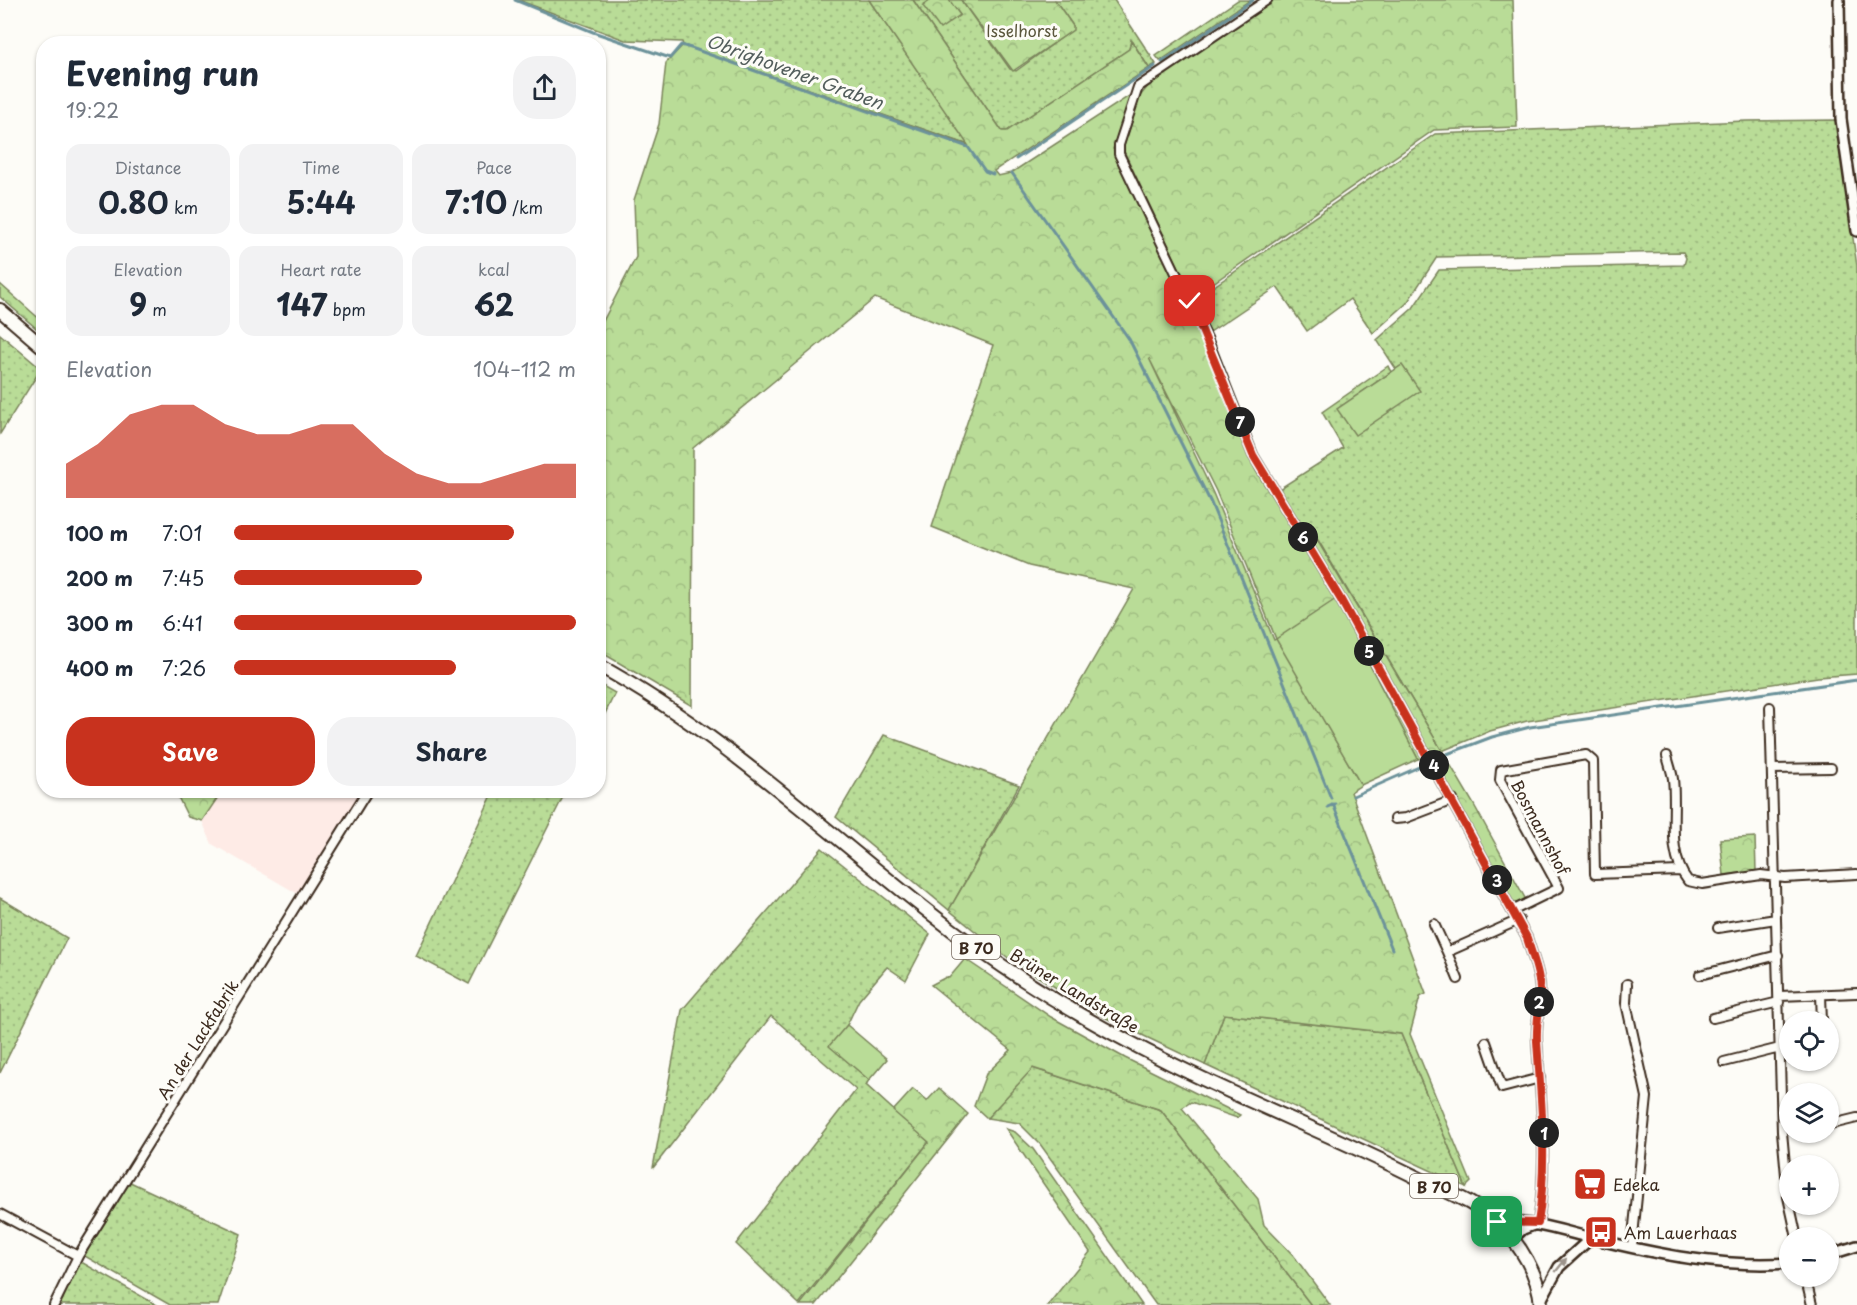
<!DOCTYPE html>
<meta charset="utf-8">
<style>
body{margin:0;font-family:"Playpen Sans",sans-serif;background:#f2f2f3;color:#1f2937;height:100vh;display:flex;flex-direction:column;font-size:22px;white-space:nowrap}
*{box-sizing:border-box;margin:0}
p{font-size:20px;color:#747a83}
.icon{flex:none;width:33px;height:33px;fill:none;stroke:currentColor;stroke-width:2;stroke-linecap:round;stroke-linejoin:round}
.map{position:relative;flex:1;overflow:hidden}
.panel{position:absolute;left:36px;top:36px;width:570px;height:762px;display:flex;flex-direction:column;background:#fff;border-radius:24px;box-shadow:0 2px 4px #0004}
.panel>*{flex:none}
.buttons{position:absolute;left:1779px;top:1011px;display:grid;gap:12px}
.buttons a{display:grid;place-items:center;width:60px;height:60px;border-radius:50%;background:#fff;box-shadow:0 2px 4px #0004;font-size:30px}
.pin{position:absolute;display:grid;place-items:center;width:51px;height:51px;color:#fff;margin:-26px;border-radius:12px;box-shadow:0 3px 9px #0006}
.km{position:absolute;width:30px;height:30px;margin:-15px;border-radius:50%;background:#222;color:#fff;font-size:16px;line-height:30px;text-align:center}
.round{display:grid;place-items:center;flex:none;width:63px;height:63px;border-radius:24px;background:#f2f2f3}
.headline{display:flex;align-items:center;justify-content:space-between;height:102px;padding:0 30px}
h1{font-size:33px;font-weight:700;line-height:45px}
.figures{display:grid;grid-template-columns:repeat(3,1fr);gap:9px;height:102px;padding:6px 30px}
.figures div{display:grid;align-content:center;border-radius:15px;background:#f2f2f3;text-align:center}
.figures b{font-size:30px;font-weight:700}
.figures small{font-size:16px;font-weight:400}
.figures p{font-size:16px}
.chart{height:168px;padding:12px 30px}
.chart p{display:flex;justify-content:space-between}
.chart svg{width:100%;height:108px;margin-top:6px;fill:#c8321e;opacity:.7}
.action{display:flex;gap:12px;margin-top:auto;padding:12px 30px}
.action a{flex:1;height:69px;border-radius:24px;background:#c8321e;color:#fff;font-size:24px;font-weight:700;line-height:69px;text-align:center}
.action a+a{background:#f2f2f3;color:#1f2937}
ul{padding:0 30px;list-style:none;font-size:20px}
li{display:grid;grid-template-columns:96px 72px 1fr;align-items:center;height:45px}
li i{height:15px;border-radius:8px;background:#c8321e}
.map>svg:first-child{display:block}
.built{fill:#feebe6}
.grass{fill:url(#grass-dots);stroke:#7a835a;stroke-width:1.5}
.forest{fill:url(#forest-crowns);stroke:#7a835a;stroke-width:1.5;fill-rule:evenodd}
.garden{fill:#b9dc97;stroke:#7a835a;stroke-width:1.5}
.lines{fill:none;stroke-linecap:round;stroke-linejoin:round}
.stream{stroke:#6c929a;stroke-width:3}
.minor-casing{stroke:#3b2a1e;stroke-width:12}
.tertiary-casing{stroke:#3b2a1e;stroke-width:14}
.primary-casing{stroke:#3b2a1e;stroke-width:16}
.minor{stroke:#fdfcf7;stroke-width:8}
.tertiary{stroke:#fdfcf7;stroke-width:9}
.primary{stroke:#fdfcf7;stroke-width:12}
.oneway{fill:#9c938a}
.route-casing{stroke:#fff;stroke-width:12}
.route{stroke:#c8321e;stroke-width:8}
.labels{text-anchor:middle;dominant-baseline:central;stroke-width:6;stroke-linejoin:round;paint-order:stroke}
.shield{fill:#fdfcf7;stroke:#75695f;stroke-width:1.5}
.shield-label{font-size:15px;font-weight:bold;fill:#3b2a1e}
.park-label{font-size:16px;fill:#5a563c;stroke:#fdfcf7}
.street-label{font-size:16px;fill:#3b2a1e;stroke:#fdfcf7}
.poi-label{font-size:16px;fill:#3b2a1e;stroke:#fdfcf7;text-anchor:start}
.water-label{font-size:18px;font-style:italic;fill:#535e5c;stroke:#fdfcf7}
</style>
<div class="map">
<svg width="1857" height="1305" viewBox="0 0 1857 1305">
<defs>
<pattern id="grass-dots" width="8" height="8" patternUnits="userSpaceOnUse" patternTransform="scale(1.5)"><rect width="8" height="8" fill="#b9dc97"/><path d="M2 2h.1M6 6h.1" fill="none" stroke="#a0bd82" stroke-width="1.8" stroke-linecap="round"/></pattern>
<pattern id="forest-crowns" width="20" height="18" patternUnits="userSpaceOnUse" patternTransform="scale(1.5)"><rect width="20" height="18" fill="#b9dc97"/><path d="M2 6a3 3 0 1 1 6 0M12 15a3 3 0 1 1 6 0" fill="none" stroke="#a0bd82"/></pattern>
</defs>
<rect width="100%" height="100%" fill="#fdfcf7"/>
<filter id="ink" filterUnits="userSpaceOnUse"><feTurbulence type="fractalNoise" baseFrequency=".0167" numOctaves="2"/><feDisplacementMap in="SourceGraphic" scale="12" xChannelSelector="R" yChannelSelector="G"/><feConvolveMatrix kernelMatrix="1 2 1 2 8 2 1 2 1" color-interpolation-filters="sRGB"/></filter>
<g filter="url(#ink)">
<path class="built" d="M 222,791 L 222,790 L 362,791 L 298,894 L 212,844 L 202,821 Z"/>
<path class="grass" d="M 518,0 L 869,0 L 969,145 L 683,45 L 682,42 L 625,40 Z
M 913,0 L 931,0 L 923,5 L 960,15 L 949,0 L 961,0 L 1010,69 L 1016,71 L 1072,30 L 1073,26 L 1055,0 L 1114,0 L 1156,64 L 1149,68 L 1132,41 L 1129,49 L 1007,131 L 1002,131 Z
M 1836,120 L 1857,266 L 1857,674 L 1818,677 L 1527,721 L 1490,731 L 1442,751 L 1308,523 L 1302,528 L 1279,489 L 1343,448 L 1322,412 L 1388,366 L 1391,372 L 1337,409 L 1402,365 L 1396,369 L 1377,340 L 1413,308 L 1439,270 L 1684,265 L 1686,258 L 1683,252 L 1437,257 L 1407,303 L 1373,333 L 1350,299 L 1307,331 L 1277,287 L 1210,332 L 1194,300 L 1435,134 L 1746,121 Z
M 0,334 L 41,369 L 0,434 Z
M 599,684 L 615,693 L 599,726 Z
M 884,735 L 1019,785 L 949,910 L 836,817 Z
M 494,791 L 566,791 L 469,984 L 416,956 Z
M 822,848 L 930,934 L 906,980 L 887,967 L 859,1000 L 847,1025 L 830,1046 L 869,1080 L 866,1085 L 929,1142 L 799,1304 L 736,1244 L 856,1090 L 771,1016 L 653,1168 L 682,1010 Z
M 0,898 L 67,938 L 0,1073 Z
M 1224,1014 L 1401,1034 L 1466,1187 L 1205,1065 Z
M 1032,1068 L 1161,1110 L 1311,1305 L 1156,1305 L 1040,1144 L 1019,1123 L 987,1118 Z
M 128,1181 L 241,1234 L 218,1305 L 170,1305 L 83,1255 Z
M 79,1263 L 83,1263 L 157,1305 L 58,1305 Z"/>
<path class="forest" d="M 869,0 L 913,0 L 1002,131 L 1007,131 L 1129,49 L 1131,40 L 1149,68 L 994,171 L 998,176 L 1011,173 L 1132,94 L 1113,149 L 1208,348 L 1256,471 L 1295,533 L 1307,523 L 1473,803 L 1526,900 L 1519,904 L 1512,902 L 1432,756 L 1418,759 L 1336,600 L 1277,639 L 1361,785 L 1351,792 L 1426,994 L 1420,997 L 1410,1034 L 1471,1182 L 1466,1187 L 1401,1034 L 1224,1014 L 1205,1065 L 1104,1017 L 1012,961 L 949,910 L 1134,589 L 1029,566 L 932,527 L 993,345 L 875,298 L 693,448 L 692,706 L 599,651 L 599,329 L 636,257 L 634,200 L 659,124 L 666,63 L 683,45 L 968,145 ZM 1149,358 L 1216,491 L 1276,639 L 1274,640 L 1213,493 Z
M 931,0 L 949,0 L 960,15 L 940,29 L 923,6 Z
M 961,0 L 1055,0 L 1073,26 L 1073,30 L 1013,71 Z
M 1238,0 L 1250,0 L 1160,61 L 1156,56 Z
M 1274,0 L 1513,0 L 1517,127 L 1434,130 L 1193,297 L 1123,149 L 1140,96 L 1150,84 Z
M 0,284 L 43,322 L 43,334 L 0,297 Z
M 175,791 L 222,791 L 202,821 L 188,817 Z
M 1755,837 L 1756,871 L 1724,875 L 1720,839 Z
M 965,959 L 1051,1017 L 1125,1058 L 1240,1115 L 1237,1118 L 1191,1102 L 1182,1108 L 1258,1199 L 1264,1225 L 1294,1256 L 1330,1305 L 1311,1305 L 1161,1110 L 1033,1068 L 987,1118 L 974,1106 L 986,1074 L 1011,1050 L 931,985 L 946,977 L 949,978 Z
M 939,1088 L 968,1114 L 816,1305 L 800,1305 L 929,1142 L 893,1111 L 913,1089 L 927,1101 Z
M 1006,1129 L 1015,1132 L 1033,1149 L 1142,1305 L 1048,1305 L 1090,1252 Z"/>
<path class="garden" d="M 1402,365 L 1420,391 L 1355,435 L 1337,409 Z
M 1336,599 L 1418,759 L 1361,785 L 1276,639 Z
M 847,1025 L 887,1059 L 869,1080 L 829,1046 Z"/>
<g class="lines">
<path class="stream" d="M 515,0 L 593,32 L 670,58 L 681,45 L 694,49 L 968,147 L 985,171 L 993,174
M 1162,62 L 1253,0
M 1016,159 L 1155,66
M 1012,173 L 1129,339 L 1211,503 L 1331,798
M 1447,754 L 1492,737 L 1530,727 L 1857,680
M 1353,796 L 1421,766
M 1333,804 L 1392,949
M 1328,807 L 1335,804"/>
<g class="minor-casing">
<path id="minor" d="M 1267,0 L 1138,87 L 1119,145 L 1119,154 L 1207,338 L 1253,455 L 1341,600 L 1527,938 C 1532,955 1540,973 1540,991 C 1540,1007 1536,1024 1537,1041 C 1541,1102 1548,1162 1538,1223
M 1770,707 L 1782,1132 L 1788,1197 L 1797,1238
M 1667,756 C 1669,764 1672,772 1673,779 C 1677,813 1666,853 1688,881 L 1702,884 L 1761,875 L 1785,878 L 1857,874
M 1772,769 L 1831,768
M 1395,819 L 1406,818 L 1453,800
M 1514,910 L 1559,888 L 1500,780 L 1501,770 L 1586,755 L 1593,761 L 1595,874 L 1680,871
M 1434,924 L 1447,952 L 1519,920
M 1718,928 L 1776,919
M 1447,952 L 1458,979
M 1700,975 L 1778,955
M 1627,984 L 1626,1003 L 1647,1097 L 1632,1246
M 1821,995 L 1822,1022
M 1779,996 L 1857,993
M 1713,1018 L 1779,1002
M 1486,1042 L 1502,1088 L 1540,1078
M 1724,1062 L 1780,1048
M 1828,1125 L 1857,1118
M 0,1214 L 78,1256
M 1805,1276 L 1812,1305
M 54,1305 L 78,1256 L 368,790"/>
</g>
<g class="tertiary-casing">
<path id="tertiary" d="M 1839,0 L 1841,119 L 1857,231
M 1497,1222 C 1534,1221 1555,1229 1591,1238 C 1655,1254 1723,1268 1790,1263
M 1513,1238 L 1523,1229 L 1536,1224
M 1828,1255 L 1857,1246
M 1541,1300 L 1559,1267 L 1591,1238"/>
</g>
<g class="primary-casing">
<path id="primary" d="M 0,310 L 44,348
M 598,665 C 720,732 820,827 929,912 C 1003,971 1085,1021 1170,1063 C 1252,1104 1337,1137 1418,1178 C 1445,1191 1477,1203 1499,1224 C 1520,1244 1539,1275 1541,1305"/>
</g>
<use href="#minor" class="minor"/>
<use href="#tertiary" class="tertiary"/>
<use href="#primary" class="primary"/>
</g>
<defs><path id="oneway-solid" d="M-6-.8H1V-3.2L6.5 0L1 3.2V.8H-6Z" transform="scale(1.5)"/></defs>
<use class="oneway" href="#oneway-solid" transform="translate(1561 1265) rotate(-51)"/>
</g>
<g class="lines" filter="url(#ink)">
<g class="route-casing">
<path id="route" d="M 1190,301 L 1253,455 L 1341,600 L 1527,938 C 1532,955 1540,973 1540,991 C 1540,1007 1536,1024 1537,1041 C 1541,1102 1548,1162 1538,1223 L 1497,1222"/>
</g>
<use href="#route" class="route"/>
</g>
<defs>
<g id="supermarket-square" transform="scale(1.725)"><rect x="-9" y="-9" width="18" height="18" rx="4" fill="#c8321e" stroke="#fdfcf7"/><path d="M-6-5.5h2.5l.6 2H6L4.5 2H-2.5L-4.4-4H-6ZM-1.5 3.2a1.3 1.3 0 1 0 .1 0ZM3 3.2a1.3 1.3 0 1 0 .1 0Z" fill="#fff"/></g>
<g id="bus-square" transform="scale(1.725)"><rect x="-9" y="-9" width="18" height="18" rx="4" fill="#c8321e" stroke="#fdfcf7"/><path d="M-5-6H5V4H4V6H2V4H-2V6H-4V4H-5ZM-3.5-4V0h7V-4ZM-3.5 1.2v1.5H-2V1.2ZM2 1.2v1.5H3.5V1.2Z" fill="#fff"/></g>
</defs>
<g fill-rule="evenodd">
<use href="#supermarket-square" x="1590" y="1184"/>
<use href="#bus-square" x="1601" y="1232"/>
</g>
<g class="labels">
<g class="shield">
<rect x="952" y="935" width="48" height="24" rx="4.5"/>
<rect x="1410" y="1174" width="48" height="24" rx="4.5"/>
</g>
<g class="shield-label">
<text x="976" y="947">B 70</text>
<text x="1434" y="1186">B 70</text>
</g>
<g class="park-label">
<text x="1022" y="30">Isselhorst</text>
</g>
<g class="street-label">
<text transform="translate(1541 827) rotate(62)">Bosmannshof</text>
<text transform="translate(1075 990) rotate(31)">Brüner Landstraße</text>
<text transform="translate(197 1039) rotate(-58)">An der Lackfabrik</text>
</g>
<g class="poi-label">
<text x="1613" y="1184">Edeka</text>
<text x="1624" y="1232">Am Lauerhaas</text>
</g>
<g class="water-label">
<text transform="translate(795 71) rotate(20)">Obrighovener Graben</text>
</g>
</g>
</svg>
<div class="buttons">
<a><svg class="icon" aria-label="locate" viewBox="0 0 24 24"><circle cx="12" cy="12" r="6"/><path d="M12 2v4M12 18v4M2 12h4M18 12h4"/></svg></a>
<a><svg class="icon" aria-label="layers" viewBox="0 0 24 24"><path d="M12 4l9 5-9 5-9-5zM3 14l9 5 9-5"/></svg></a>
<a>+</a>
<a>−</a>
</div>
<div class="pin" style="left:1497px;top:1222px;background:#1e9e55"><svg class="icon" aria-label="arrive" viewBox="0 0 24 24"><path d="M6 21V4h12l-3 4 3 4H6"/></svg></div>
<div class="pin" style="left:1190px;top:301px;background:#d93025"><svg class="icon" aria-label="check" viewBox="0 0 24 24"><path d="M5 12l5 5 9-10"/></svg></div>
<b class="km" style="left:1544px;top:1133px">1</b>
<b class="km" style="left:1539px;top:1002px">2</b>
<b class="km" style="left:1497px;top:880px">3</b>
<b class="km" style="left:1434px;top:765px">4</b>
<b class="km" style="left:1369px;top:651px">5</b>
<b class="km" style="left:1303px;top:537px">6</b>
<b class="km" style="left:1240px;top:422px">7</b>
<section class="panel">
<div class="headline"><div><h1>Evening run</h1><p>19:22</p></div><a class="round"><svg class="icon" aria-label="share" viewBox="0 0 24 24"><path d="M12 15V3M7 8l5-5 5 5M5 13v7h14v-7"/></svg></a></div>
<div class="figures">
<div><p>Distance</p><b>0.80<small> km</small></b></div>
<div><p>Time</p><b>5:44</b></div>
<div><p>Pace</p><b>7:10<small> /km</small></b></div>
</div>
<div class="figures">
<div><p>Elevation</p><b>9<small> m</small></b></div>
<div><p>Heart rate</p><b>147<small> bpm</small></b></div>
<div><p>kcal</p><b>62</b></div>
</div>
<div class="chart"><p><span>Elevation</span>104–112 m</p>
<svg viewBox="0 0 160 44" preserveAspectRatio="none"><path d="M0 44V30L10 22L20 10L30 6L40 6L50 14L60 18L70 18L80 14L90 14L100 26L110 34L120 38L130 38L140 34L150 30L160 30V44z"/></svg>
</div>
<ul>
<li><b>100 m</b>7:01<i style="width:82%"></i></li>
<li><b>200 m</b>7:45<i style="width:55%"></i></li>
<li><b>300 m</b>6:41<i style="width:100%"></i></li>
<li><b>400 m</b>7:26<i style="width:65%"></i></li>
</ul>
<div class="action"><a>Save</a><a>Share</a></div>
</section>
</div>
